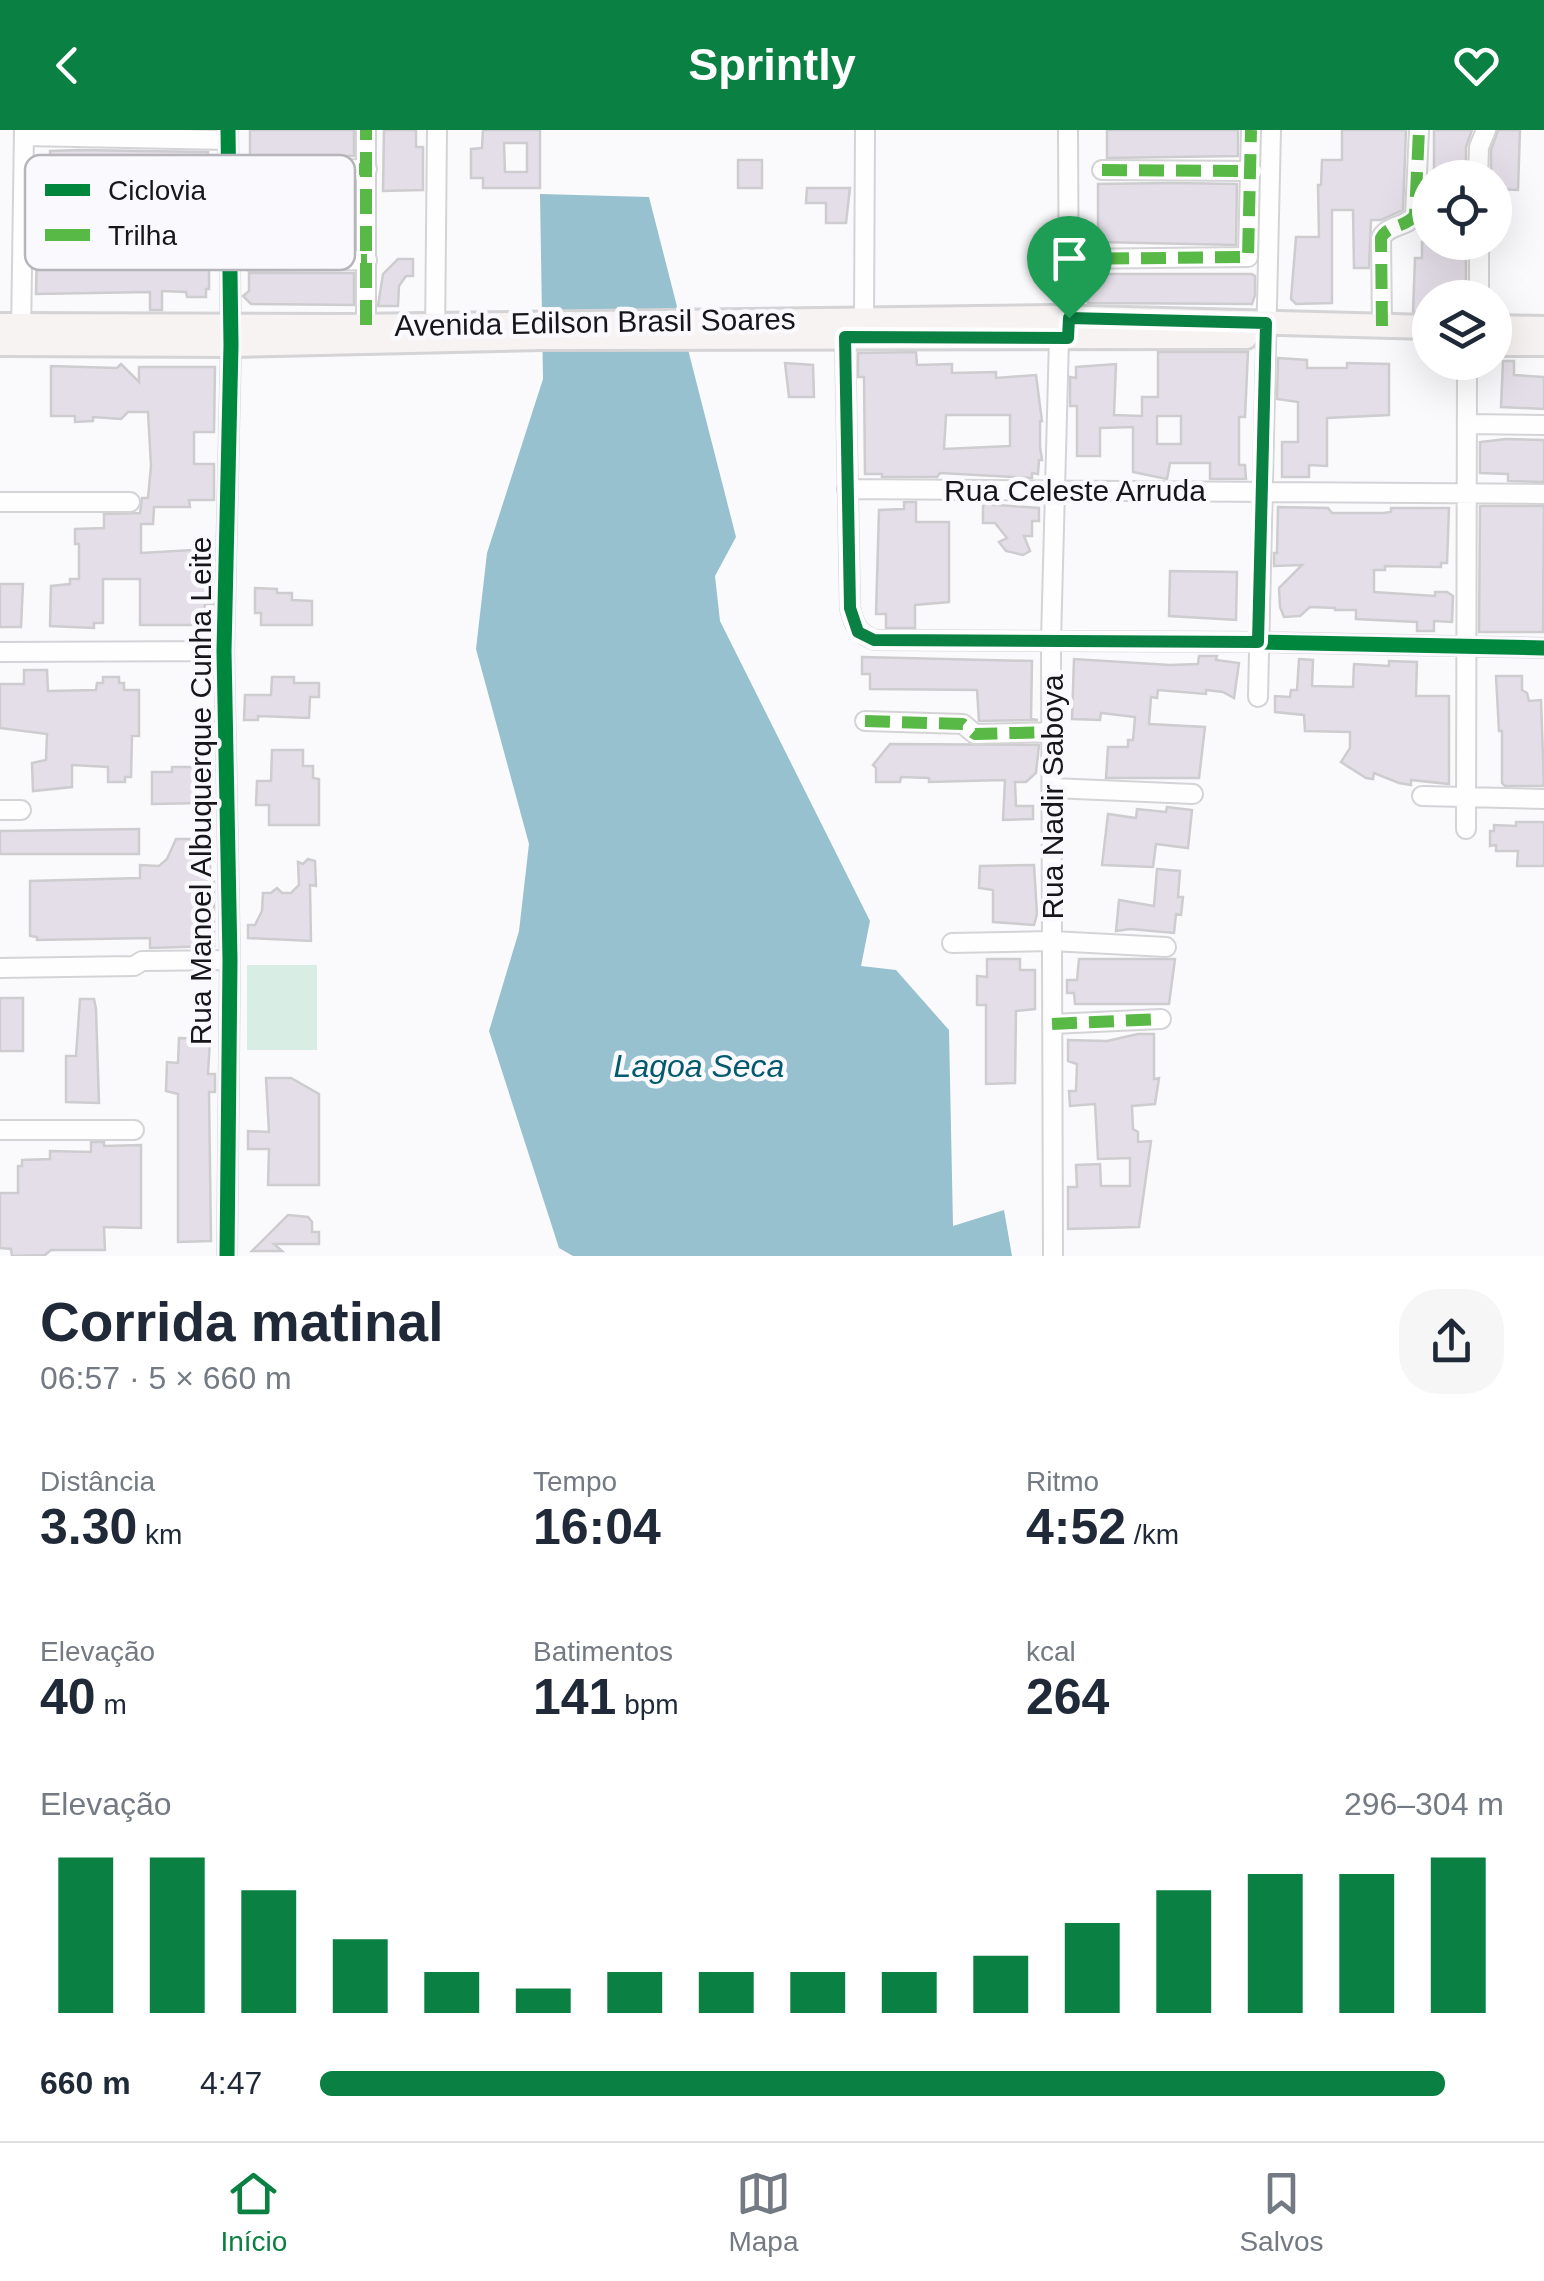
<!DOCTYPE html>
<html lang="pt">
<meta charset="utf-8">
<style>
body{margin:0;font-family:Arial,sans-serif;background:#f6f6f7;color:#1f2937;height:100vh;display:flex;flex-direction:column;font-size:38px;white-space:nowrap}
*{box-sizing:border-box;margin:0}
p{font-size:32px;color:#747a83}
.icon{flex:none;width:55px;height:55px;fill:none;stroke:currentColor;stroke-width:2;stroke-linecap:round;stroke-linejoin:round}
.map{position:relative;height:1126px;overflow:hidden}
.sheet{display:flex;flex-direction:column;background:#fff;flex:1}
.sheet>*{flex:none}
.buttons{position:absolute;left:1412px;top:30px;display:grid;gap:20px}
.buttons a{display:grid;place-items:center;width:100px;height:100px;border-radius:50%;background:#fff;box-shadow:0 10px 40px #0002;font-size:50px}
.pin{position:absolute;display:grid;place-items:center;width:85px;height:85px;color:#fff;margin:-102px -42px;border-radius:50% 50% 50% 0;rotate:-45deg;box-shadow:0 0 10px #0007}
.pin .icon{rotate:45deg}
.round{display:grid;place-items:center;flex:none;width:105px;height:105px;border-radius:40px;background:#f6f6f7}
.head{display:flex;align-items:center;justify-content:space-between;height:170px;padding:0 40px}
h1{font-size:55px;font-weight:700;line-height:75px}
.metrics{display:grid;grid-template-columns:repeat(3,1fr);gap:15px;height:170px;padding:10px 40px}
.metrics div{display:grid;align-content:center}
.metrics b{font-size:50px;font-weight:700}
.metrics small{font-size:28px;font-weight:400}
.metrics p{font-size:28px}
.chart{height:280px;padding:20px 40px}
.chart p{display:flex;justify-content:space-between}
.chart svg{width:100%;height:180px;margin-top:10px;stroke:#0b8043;stroke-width:6}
ul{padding:0 40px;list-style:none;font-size:32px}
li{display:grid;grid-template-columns:160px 120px 1fr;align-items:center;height:75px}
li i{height:25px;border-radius:12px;background:#0b8043}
header{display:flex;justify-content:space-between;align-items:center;height:130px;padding:0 40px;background:#0b8043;color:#fff;font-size:45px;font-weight:700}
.tabs{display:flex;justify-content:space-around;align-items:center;height:140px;border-top:2px solid #e0e1e3;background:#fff;font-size:28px;color:#747a83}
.tabs a{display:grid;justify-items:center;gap:5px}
.tabs .active{color:#0b8043}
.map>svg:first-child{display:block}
.green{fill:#d8ede4}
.water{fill:#97c1ce}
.building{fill:#e4dee8;stroke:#cdcccf;stroke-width:2.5;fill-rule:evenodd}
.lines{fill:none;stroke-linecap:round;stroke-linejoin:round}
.minor-casing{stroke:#d4d4d7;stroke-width:22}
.major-casing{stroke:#d4d3d5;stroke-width:28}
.minor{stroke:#fefeff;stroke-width:18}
.major{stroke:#f7f3f3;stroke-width:22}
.quiet{stroke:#58b947;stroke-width:12;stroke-dasharray:25 12;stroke-linecap:butt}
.cycleway-casing{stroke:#f9f9fe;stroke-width:21}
.cycleway{stroke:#00873e;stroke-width:15}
.route-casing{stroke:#fff;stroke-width:20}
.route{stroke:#0b8043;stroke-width:12}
.labels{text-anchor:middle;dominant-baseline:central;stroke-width:9;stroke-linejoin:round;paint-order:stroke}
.street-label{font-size:30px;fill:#17161a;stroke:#f9f9fe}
.water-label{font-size:32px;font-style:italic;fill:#03596d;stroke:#f9f9fe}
.key{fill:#f9f9fe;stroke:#b5b5ba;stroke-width:2.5}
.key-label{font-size:28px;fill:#17161a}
</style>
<header><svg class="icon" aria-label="back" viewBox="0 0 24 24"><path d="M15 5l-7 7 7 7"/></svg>Sprintly<svg class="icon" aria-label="heart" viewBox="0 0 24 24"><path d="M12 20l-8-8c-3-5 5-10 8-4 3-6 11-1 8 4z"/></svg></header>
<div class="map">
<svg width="1544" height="1126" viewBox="0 0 1544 1126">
<rect width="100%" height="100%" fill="#fafafd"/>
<path class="green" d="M 247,835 L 317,835 L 317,920 L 247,920 Z"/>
<path class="water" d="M 540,64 L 649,67 L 736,407 L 715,446 L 720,491 L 870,791 L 861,836 L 896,840 L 949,900 L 953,1096 L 1004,1080 L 1012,1126 L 573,1126 L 559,1118 L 489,901 L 519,801 L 529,714 L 476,519 L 487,423 L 543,249 Z"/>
<path class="building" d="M 250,0 L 354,0 L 354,26 L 250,26 Z
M 384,0 L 416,0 L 416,17 L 423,17 L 423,60 L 383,61 Z
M 483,0 L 540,0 L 540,58 L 483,58 L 483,48 L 471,48 L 471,19 L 482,18 ZM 504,13 L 527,13 L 527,42 L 505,42 Z
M 1107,0 L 1238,0 L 1238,26 L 1107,28 Z
M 1342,0 L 1406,0 L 1403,80 L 1381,90 L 1371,90 L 1369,138 L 1354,138 L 1353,80 L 1332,80 L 1332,173 L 1296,174 L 1291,169 L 1296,107 L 1319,107 L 1318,55 L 1321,55 L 1322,30 L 1342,30 Z
M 1434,0 L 1472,0 L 1466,17 L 1466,48 L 1434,48 Z
M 1498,0 L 1520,0 L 1518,60 L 1495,59 L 1495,48 L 1491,48 L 1491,20 Z
M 79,20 L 208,22 L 207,37 L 215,37 L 215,57 L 200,50 L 43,50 L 43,30 L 50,30 L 50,21 Z
M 738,30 L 762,30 L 762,58 L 738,58 Z
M 1173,53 L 1237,54 L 1236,115 L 1098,112 L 1098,54 Z
M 807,58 L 850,58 L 846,93 L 826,93 L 826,73 L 806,73 Z
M 204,74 L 204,117 L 209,117 L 209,159 L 206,159 L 206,167 L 187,167 L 186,162 L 162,161 L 162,180 L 150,180 L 150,162 L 36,164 L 37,115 L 47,116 L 47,75 ZM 111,75 L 151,114 L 111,115 Z
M 1422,112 L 1466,113 L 1466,168 L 1430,168 L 1430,182 L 1413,182 L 1415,128 L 1422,128 Z
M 398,129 L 413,129 L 413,146 L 406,146 L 399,156 L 398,176 L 378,176 L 383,144 Z
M 249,143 L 354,143 L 354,175 L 251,174 L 243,166 L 249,161 Z
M 1088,144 L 1252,144 L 1255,146 L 1255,165 L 1252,174 L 1088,173 Z
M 916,222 L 917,235 L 952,234 L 952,243 L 996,242 L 996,248 L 1036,245 L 1042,291 L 1040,291 L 1040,317 L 1042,330 L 1039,330 L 1038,344 L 1032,343 L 1032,348 L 940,343 L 937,347 L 882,347 L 882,344 L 865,344 L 864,247 L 858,247 L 858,223 ZM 946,285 L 1010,285 L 1010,316 L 944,319 Z
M 1158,222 L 1248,222 L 1245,287 L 1239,287 L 1239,335 L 1245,335 L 1246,349 L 1210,349 L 1210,333 L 1170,333 L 1167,349 L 1133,342 L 1133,297 L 1100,298 L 1100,326 L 1077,326 L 1077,276 L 1070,276 L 1070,247 L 1076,248 L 1076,237 L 1116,234 L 1114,285 L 1142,286 L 1142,267 L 1158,267 ZM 1157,286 L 1181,286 L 1181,314 L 1157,314 Z
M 1278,228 L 1307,230 L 1307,238 L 1347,238 L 1347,233 L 1389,234 L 1389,285 L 1327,288 L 1327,336 L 1309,335 L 1309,347 L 1282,347 L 1282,312 L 1298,312 L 1298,272 L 1277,269 Z
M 1503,231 L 1514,231 L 1514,245 L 1544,247 L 1544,279 L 1501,277 Z
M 785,233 L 813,235 L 814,267 L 789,267 Z
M 121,234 L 139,252 L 139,237 L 215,237 L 214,302 L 194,302 L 194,334 L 214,334 L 214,370 L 189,370 L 190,377 L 154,377 L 153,394 L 141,394 L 141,423 L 209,419 L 213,474 L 205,474 L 204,495 L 140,495 L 140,449 L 103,449 L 103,493 L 94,493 L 94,498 L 50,496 L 51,456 L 70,454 L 70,449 L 79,449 L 79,414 L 75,414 L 75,399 L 104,398 L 104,384 L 140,383 L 142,368 L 148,368 L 151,336 L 148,282 L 128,282 L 121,289 L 93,287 L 93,291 L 75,292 L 75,286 L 51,286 L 51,236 L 117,238 Z
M 1506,309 L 1544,310 L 1544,352 L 1508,351 L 1508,344 L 1480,343 L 1480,312 Z
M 904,372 L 916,372 L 916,392 L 949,392 L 949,472 L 915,475 L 915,498 L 886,498 L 886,484 L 876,484 L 879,380 L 904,379 Z
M 983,374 L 1039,378 L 1039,391 L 1032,391 L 1032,406 L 1024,406 L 1030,421 L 1023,425 L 1006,421 L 999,412 L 1007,408 L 995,393 L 983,393 Z
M 1480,376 L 1544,376 L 1543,502 L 1479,502 Z
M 1278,377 L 1328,378 L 1332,383 L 1383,383 L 1391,382 L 1391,378 L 1449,378 L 1447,433 L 1441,433 L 1441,437 L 1385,436 L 1385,440 L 1374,440 L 1374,462 L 1435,466 L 1435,462 L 1447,462 L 1453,466 L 1452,492 L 1434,491 L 1434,501 L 1417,501 L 1417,492 L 1356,489 L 1356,480 L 1335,480 L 1335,478 L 1310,477 L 1300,486 L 1284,487 L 1280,477 L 1279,458 L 1302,435 L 1274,436 L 1274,423 L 1277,423 Z
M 1170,441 L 1237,442 L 1236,490 L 1169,486 Z
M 0,454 L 23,454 L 21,497 L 0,497 Z
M 255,458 L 277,459 L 277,463 L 292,463 L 292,470 L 312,471 L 312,495 L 261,495 L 261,483 L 255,483 Z
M 1199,526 L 1217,526 L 1216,530 L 1239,533 L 1234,568 L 1223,562 L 1206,560 L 1206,564 L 1158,560 L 1157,568 L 1151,567 L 1149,594 L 1205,597 L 1199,648 L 1106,648 L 1108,617 L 1128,617 L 1128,610 L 1133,610 L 1135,587 L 1101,583 L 1100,590 L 1072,589 L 1074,529 L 1170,535 L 1198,534 Z
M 862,527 L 1032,531 L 1031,589 L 1038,590 L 979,591 L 977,560 L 870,559 L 870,544 L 862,544 Z
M 1299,529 L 1313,530 L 1312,556 L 1353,557 L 1354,534 L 1389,536 L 1389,531 L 1417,532 L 1416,566 L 1449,566 L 1449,654 L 1411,650 L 1411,655 L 1399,653 L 1374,643 L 1373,649 L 1366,648 L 1341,632 L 1350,618 L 1350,602 L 1305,601 L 1304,585 L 1275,582 L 1275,566 L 1290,567 L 1291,560 L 1297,560 Z
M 24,540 L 47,540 L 48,561 L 96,560 L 97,553 L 103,553 L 103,547 L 119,547 L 119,553 L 124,553 L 124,560 L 139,560 L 139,606 L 132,606 L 131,647 L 125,647 L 125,652 L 108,652 L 108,637 L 72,635 L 72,657 L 33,661 L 32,633 L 46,630 L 47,604 L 0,598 L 0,554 L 24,554 Z
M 1496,546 L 1522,546 L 1522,560 L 1527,563 L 1529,571 L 1541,570 L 1544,656 L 1505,656 L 1502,653 L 1502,601 L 1499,601 Z
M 272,547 L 294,547 L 294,553 L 319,553 L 319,567 L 310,567 L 309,588 L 258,586 L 258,590 L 244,590 L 245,565 L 271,565 Z
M 890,614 L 1039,615 L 1036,643 L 1026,652 L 1015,652 L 1016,676 L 1033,676 L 1033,689 L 1003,690 L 1005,650 L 929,652 L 929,648 L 901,647 L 900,652 L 876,652 L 876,638 L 873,635 Z
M 272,620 L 303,620 L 303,636 L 313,636 L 313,648 L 319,649 L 319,695 L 269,695 L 269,675 L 256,675 L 257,651 L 271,651 Z
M 172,637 L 205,637 L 205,673 L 152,674 L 152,642 L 172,642 Z
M 1167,677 L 1192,680 L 1188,718 L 1156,714 L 1153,737 L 1102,735 L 1108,684 L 1136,688 L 1137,679 L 1166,682 Z
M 1516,692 L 1544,692 L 1544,736 L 1517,736 L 1518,721 L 1496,721 L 1496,715 L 1490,716 L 1490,701 L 1494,701 L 1494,695 L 1516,696 Z
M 139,699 L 139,724 L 0,724 L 0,701 Z
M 176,709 L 196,709 L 205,721 L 203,723 L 210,735 L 211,753 L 214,752 L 214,816 L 150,818 L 150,808 L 37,810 L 37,807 L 30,806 L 30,751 L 140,748 L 140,735 L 159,736 L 167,729 Z
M 308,729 L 315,731 L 316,756 L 310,755 L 311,811 L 248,808 L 248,795 L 255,795 L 262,781 L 263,763 L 271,763 L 277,758 L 282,763 L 291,763 L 299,755 L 298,732 L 303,734 Z
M 1034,735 L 1037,784 L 1034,795 L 993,792 L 993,760 L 979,758 L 980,736 Z
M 1157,739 L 1180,741 L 1178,767 L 1183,767 L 1181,785 L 1176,784 L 1174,803 L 1130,799 L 1116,801 L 1119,770 L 1154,776 Z
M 987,829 L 1020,829 L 1020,840 L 1035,840 L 1035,879 L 1016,881 L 1015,953 L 986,954 L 986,875 L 977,875 L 977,846 L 987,847 Z
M 1079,829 L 1175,829 L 1169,874 L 1075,874 L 1074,863 L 1067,863 L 1067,850 L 1077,850 Z
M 0,868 L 23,868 L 23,921 L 0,921 Z
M 80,869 L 94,869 L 96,879 L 99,973 L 66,972 L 66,926 L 76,926 Z
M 1138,904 L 1154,904 L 1154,949 L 1159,948 L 1155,974 L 1132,976 L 1133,999 L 1138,1002 L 1138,1012 L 1151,1011 L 1139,1097 L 1068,1099 L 1068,1057 L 1077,1057 L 1076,1035 L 1100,1034 L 1101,1056 L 1130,1056 L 1130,1028 L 1098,1029 L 1095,974 L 1070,976 L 1069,961 L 1076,961 L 1077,934 L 1068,931 L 1068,910 L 1107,911 Z
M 179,908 L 210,909 L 208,944 L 215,944 L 215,962 L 209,962 L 211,1111 L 178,1112 L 178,964 L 166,961 L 167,932 L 178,933 Z
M 266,948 L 291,948 L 319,964 L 319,1055 L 268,1055 L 269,1019 L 248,1019 L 248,1001 L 269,1002 Z
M 91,1012 L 104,1012 L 104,1016 L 141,1015 L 141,1098 L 104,1097 L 105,1120 L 51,1120 L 45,1125 L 12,1126 L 11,1119 L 0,1118 L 0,1063 L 18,1063 L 18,1036 L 22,1036 L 22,1030 L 50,1029 L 50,1021 L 91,1022 Z
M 288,1085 L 308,1087 L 312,1092 L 312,1102 L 319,1102 L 319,1114 L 274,1114 L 282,1121 L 252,1121 Z"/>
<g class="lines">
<g class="minor-casing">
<path id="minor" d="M 1068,0 L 1069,199
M 24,6 L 228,10
M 1102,40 L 1252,41
M 248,41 L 367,39
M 1478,48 L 1479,17 L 1486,0
M 24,63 L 200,62
M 1479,112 L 1479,168
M 1067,129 L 1248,127 L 1251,0
M 250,131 L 367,130
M 864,188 L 865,0
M 366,195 L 366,0
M 1382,196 L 1381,108 C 1388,94 1406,98 1415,85 L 1419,0
M 21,204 L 24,0
M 435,206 L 437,0
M 845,207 L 850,478 C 854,495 858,504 875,510 L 1258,512 L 1544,518
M 1467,294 L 1544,295
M 847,359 L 1544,364
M 0,372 L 130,372
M 0,522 L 224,521
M 1258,567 L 1271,0
M 865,591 L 963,594 L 975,604 L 1052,602
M 1052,658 L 1193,664
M 1422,666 L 1544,669
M 0,680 L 21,680
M 1466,699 L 1467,232
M 952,813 L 1052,811 L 1166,817
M 0,838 L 134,836 L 142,831 L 230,830
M 1052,894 L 1161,889
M 0,1000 L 134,1000
M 227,1126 L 230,830 L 224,521 L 231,215 L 228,0
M 1053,1126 L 1051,511 L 1059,208"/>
</g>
<g class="major-casing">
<path id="major" d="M 0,195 L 350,196 L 1051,187 L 1430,197
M 1495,197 L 1544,198
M 0,214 L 231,215 L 543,208 L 1246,207
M 1495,214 L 1544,214"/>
</g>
<use href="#minor" class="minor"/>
<use href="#major" class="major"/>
<path class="quiet" d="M 1102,40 L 1252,41
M 248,41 L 367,39
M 1067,129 L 1248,127 L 1251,0
M 250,131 L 367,130
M 366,195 L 366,0
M 1382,196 L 1381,108 C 1388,94 1406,98 1415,85 L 1419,0
M 865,591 L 963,594 L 975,604 L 1052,602
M 1052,894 L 1161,889"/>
<g class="cycleway-casing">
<path id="cycleway" d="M 845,207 L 850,478 C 854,495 858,504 875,510 L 1258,512 L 1544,518
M 227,1126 L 230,830 L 224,521 L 231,215 L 228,0"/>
</g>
<use href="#cycleway" class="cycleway"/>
</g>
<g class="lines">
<g class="route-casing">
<path id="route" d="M 1069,188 L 1266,193 L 1258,512 L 874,510 L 858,502 L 850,478 L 845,207 L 1068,208 Z"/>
</g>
<use href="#route" class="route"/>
</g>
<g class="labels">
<g class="street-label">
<text transform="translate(595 192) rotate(-1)">Avenida Edilson Brasil Soares</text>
<text x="1075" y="360">Rua Celeste Arruda</text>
<text transform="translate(200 661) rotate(-90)">Rua Manoel Albuquerque Cunha Leite</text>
<text transform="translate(1052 667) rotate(-90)">Rua Nadir Saboya</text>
</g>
<g class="water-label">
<text x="699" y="936">Lagoa Seca</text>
</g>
</g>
<rect x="25" y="25" width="330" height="115" rx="15" class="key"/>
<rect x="45" y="54" width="45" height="12" fill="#00873e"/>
<rect x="45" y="99" width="45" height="12" fill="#58b947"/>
<g class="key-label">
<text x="108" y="70">Ciclovia</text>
<text x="108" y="115">Trilha</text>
</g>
</svg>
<div class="buttons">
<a><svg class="icon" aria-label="locate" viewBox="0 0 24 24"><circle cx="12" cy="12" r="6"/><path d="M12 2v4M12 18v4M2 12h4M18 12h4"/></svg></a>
<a><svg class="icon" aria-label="layers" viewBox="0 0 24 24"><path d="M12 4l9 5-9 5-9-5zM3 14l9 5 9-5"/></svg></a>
</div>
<div class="pin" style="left:1069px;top:188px;background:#1e9e55"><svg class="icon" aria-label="arrive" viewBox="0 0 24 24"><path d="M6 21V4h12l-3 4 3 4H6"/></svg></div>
</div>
<section class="sheet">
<div class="head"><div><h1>Corrida matinal</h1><p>06:57 · 5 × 660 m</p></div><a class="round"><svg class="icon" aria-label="share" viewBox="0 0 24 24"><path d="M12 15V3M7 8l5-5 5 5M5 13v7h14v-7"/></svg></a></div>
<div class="metrics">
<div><p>Distância</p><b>3.30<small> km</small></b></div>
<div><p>Tempo</p><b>16:04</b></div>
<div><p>Ritmo</p><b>4:52<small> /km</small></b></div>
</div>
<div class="metrics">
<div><p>Elevação</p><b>40<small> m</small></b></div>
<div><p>Batimentos</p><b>141<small> bpm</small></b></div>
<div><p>kcal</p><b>264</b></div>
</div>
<div class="chart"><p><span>Elevação</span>296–304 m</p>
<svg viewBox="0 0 160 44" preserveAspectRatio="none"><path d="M5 44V6M15 44V6M25 44V14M35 44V26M45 44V34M55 44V38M65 44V34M75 44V34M85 44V34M95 44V34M105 44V30M115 44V22M125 44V14M135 44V10M145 44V10M155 44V6"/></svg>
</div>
<ul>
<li><b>660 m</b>4:47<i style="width:95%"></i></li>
</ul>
</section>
<nav class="tabs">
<a class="active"><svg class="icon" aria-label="home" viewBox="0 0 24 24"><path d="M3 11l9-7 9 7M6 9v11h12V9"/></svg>Início</a>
<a><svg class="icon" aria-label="map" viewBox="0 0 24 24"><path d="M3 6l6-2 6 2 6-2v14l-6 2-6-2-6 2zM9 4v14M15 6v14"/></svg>Mapa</a>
<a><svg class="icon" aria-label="saved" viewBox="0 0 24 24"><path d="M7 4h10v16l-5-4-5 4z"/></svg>Salvos</a>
</nav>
